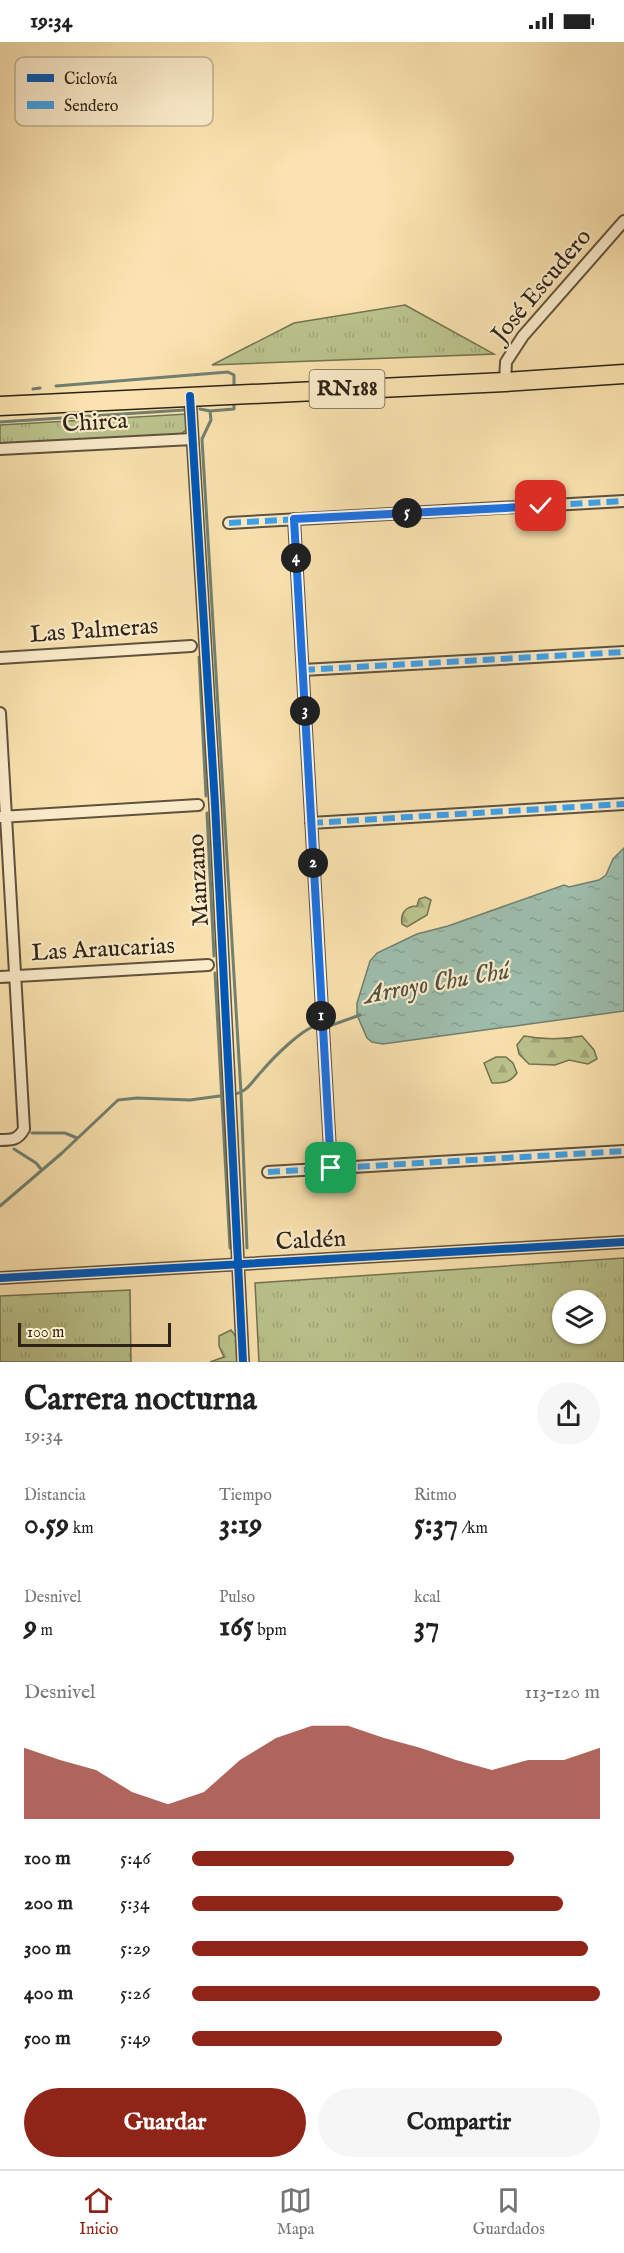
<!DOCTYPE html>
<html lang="es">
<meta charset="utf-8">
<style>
body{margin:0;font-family:"IM FELL English",serif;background:#f6f6f6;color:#222;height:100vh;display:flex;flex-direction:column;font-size:22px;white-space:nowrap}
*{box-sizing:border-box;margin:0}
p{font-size:20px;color:#767676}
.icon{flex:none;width:33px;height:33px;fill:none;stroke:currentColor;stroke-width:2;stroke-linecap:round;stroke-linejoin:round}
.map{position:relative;height:1320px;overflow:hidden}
.side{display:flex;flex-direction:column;background:#fff;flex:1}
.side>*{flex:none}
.buttons{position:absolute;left:552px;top:1248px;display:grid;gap:12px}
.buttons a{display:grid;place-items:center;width:54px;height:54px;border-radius:50%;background:#fff;box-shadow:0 2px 4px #0004;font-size:30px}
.scale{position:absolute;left:18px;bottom:15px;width:153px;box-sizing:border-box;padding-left:6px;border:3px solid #2d2215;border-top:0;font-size:16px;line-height:21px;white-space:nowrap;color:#2d2215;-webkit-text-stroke:4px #fcedcc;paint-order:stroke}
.pin{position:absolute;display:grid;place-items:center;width:51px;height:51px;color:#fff;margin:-26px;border-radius:12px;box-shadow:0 3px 9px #0006}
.km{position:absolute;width:30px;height:30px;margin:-15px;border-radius:50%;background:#222;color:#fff;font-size:16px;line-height:30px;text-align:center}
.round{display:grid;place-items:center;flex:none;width:63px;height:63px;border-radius:32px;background:#f6f6f6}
.overview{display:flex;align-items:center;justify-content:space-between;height:102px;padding:0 24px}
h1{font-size:33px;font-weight:700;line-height:45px}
.figures{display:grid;grid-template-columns:repeat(3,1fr);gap:9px;height:102px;padding:6px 24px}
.figures div{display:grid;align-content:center}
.figures b{font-size:30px;font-weight:700}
.figures small{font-size:16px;font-weight:400}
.figures p{font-size:16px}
.chart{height:168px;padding:12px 24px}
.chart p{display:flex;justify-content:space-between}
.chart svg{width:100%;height:108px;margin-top:6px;fill:#8f2418;opacity:.7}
.button{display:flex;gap:12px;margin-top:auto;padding:12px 24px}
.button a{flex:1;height:69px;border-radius:36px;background:#8f2418;color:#fff;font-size:24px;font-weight:700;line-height:69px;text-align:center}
.button a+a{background:#f6f6f6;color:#222}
ul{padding:0 24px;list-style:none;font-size:20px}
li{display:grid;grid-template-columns:96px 72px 1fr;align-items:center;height:45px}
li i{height:15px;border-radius:8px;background:#8f2418}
.status{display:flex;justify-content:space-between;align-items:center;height:42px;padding:0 30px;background:#fff;direction:ltr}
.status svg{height:16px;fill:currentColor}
.tabs{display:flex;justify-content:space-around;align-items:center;height:84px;border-top:2px solid #e0e0e0;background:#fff;font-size:16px;color:#767676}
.tabs a{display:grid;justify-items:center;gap:3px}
.tabs .on{color:#8f2418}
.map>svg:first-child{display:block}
.grass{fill:url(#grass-tufts);stroke:#747351;stroke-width:1.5;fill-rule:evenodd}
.forest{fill:url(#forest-firs);stroke:#747351;stroke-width:1.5}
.water{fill:url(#water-ripples);stroke:#718070;stroke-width:1.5}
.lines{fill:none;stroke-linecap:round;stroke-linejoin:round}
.stream{stroke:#718070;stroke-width:3}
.minor-casing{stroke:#60523c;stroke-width:14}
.trunk-casing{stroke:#2d2215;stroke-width:21}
.minor{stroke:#fcedcc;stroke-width:10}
.trunk{stroke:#fae3b0;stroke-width:18}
.quiet{stroke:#3ea2ea;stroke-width:6;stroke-dasharray:12 6;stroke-linecap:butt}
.cycleway-casing{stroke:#fcedcc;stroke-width:11}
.cycleway{stroke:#0057b8;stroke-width:8}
.route-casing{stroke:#fff;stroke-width:12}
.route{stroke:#1a73e8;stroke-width:8}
.labels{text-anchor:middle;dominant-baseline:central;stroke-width:4.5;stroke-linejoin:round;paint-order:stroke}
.shield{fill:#fcedcc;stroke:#6b5f4c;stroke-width:1.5}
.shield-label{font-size:22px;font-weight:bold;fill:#2d2215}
.street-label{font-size:24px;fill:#2d2215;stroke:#fcedcc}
.water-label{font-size:26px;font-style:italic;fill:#4f5143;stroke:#fcedcc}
.key{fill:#fcedcc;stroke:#beb095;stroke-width:1.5}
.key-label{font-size:16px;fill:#2d2215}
</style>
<div class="status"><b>19:34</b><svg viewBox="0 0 49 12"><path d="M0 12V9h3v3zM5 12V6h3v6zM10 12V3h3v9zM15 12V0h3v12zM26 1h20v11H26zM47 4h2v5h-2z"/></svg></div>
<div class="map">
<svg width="624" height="1320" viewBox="0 0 624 1320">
<defs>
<pattern id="grass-tufts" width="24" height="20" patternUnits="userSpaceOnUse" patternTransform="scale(1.5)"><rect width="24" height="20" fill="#bbc48d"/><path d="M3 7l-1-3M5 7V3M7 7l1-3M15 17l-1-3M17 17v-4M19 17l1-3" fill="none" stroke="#a1a879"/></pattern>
<pattern id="forest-firs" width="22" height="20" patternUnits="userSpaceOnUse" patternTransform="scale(1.5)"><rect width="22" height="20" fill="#bbc48d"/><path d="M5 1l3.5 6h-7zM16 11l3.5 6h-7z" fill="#a1a879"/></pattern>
<pattern id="water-ripples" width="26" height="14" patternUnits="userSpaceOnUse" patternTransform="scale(1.5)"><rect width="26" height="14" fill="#9ebead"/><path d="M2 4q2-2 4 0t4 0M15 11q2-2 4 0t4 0" fill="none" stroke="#88a394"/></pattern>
</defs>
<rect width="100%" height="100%" fill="#fae3b0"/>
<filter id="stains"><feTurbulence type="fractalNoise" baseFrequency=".00333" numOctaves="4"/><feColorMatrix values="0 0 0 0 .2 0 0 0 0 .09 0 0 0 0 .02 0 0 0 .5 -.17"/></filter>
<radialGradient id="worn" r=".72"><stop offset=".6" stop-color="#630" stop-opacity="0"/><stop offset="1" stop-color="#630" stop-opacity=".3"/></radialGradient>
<path class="grass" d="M 405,263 L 494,312 L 212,323 L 294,281 Z
M 187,372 L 188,386 L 181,392 L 0,402 L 0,383 Z
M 624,1216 L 624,1320 L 259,1320 L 255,1241 ZM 562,1258 L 596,1258 L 596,1292 L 562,1292 Z
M 130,1248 L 131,1320 L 0,1320 L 0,1254 Z"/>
<path class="forest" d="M 425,855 L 431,858 L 427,873 L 407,885 L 402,882 C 400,871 406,864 417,864 L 419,857 Z
M 524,994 C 545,998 561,998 582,994 L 594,1008 L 597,1017 L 588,1022 L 569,1018 L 555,1023 L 529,1022 L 519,1012 L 517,1003 Z
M 496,1015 L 506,1015 L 513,1021 L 517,1031 C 510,1041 503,1041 492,1041 L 484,1021 Z
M 231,1288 L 248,1311 L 249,1320 L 210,1320 L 224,1315 L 219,1304 L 219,1294 Z"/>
<path class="water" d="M 624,806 L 624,969 L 383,1002 L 372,1000 L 367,996 L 357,973 L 357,961 L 362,945 L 370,919 L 377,911 L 417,892 L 448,884 L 564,843 L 569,845 L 599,838 L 606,833 L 613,817 Z"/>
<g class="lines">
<path class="stream" d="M 56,344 L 228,330 L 234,333 L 234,343
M 33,347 L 40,346
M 234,361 L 234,367 L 210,369 L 211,378 L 202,397 L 241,1051 L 247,1206
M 200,367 L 210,369
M 0,380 L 184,368
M 199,615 L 206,754
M 207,771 L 214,914
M 215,931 L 230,1206
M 326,983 L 332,983 L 360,973
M 234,1052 C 248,1050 252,1039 262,1029 C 272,1017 305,983 320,983
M 32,1091 L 65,1091 L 77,1096
M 14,1107 L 36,1121 L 41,1127
M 0,1164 L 62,1111 L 118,1058 L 137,1056 L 190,1058 L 227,1053"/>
<g class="minor-casing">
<path id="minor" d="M 505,340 L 506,320 L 523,294 L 624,179
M 190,354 L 215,762 L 243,1320
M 0,407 L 192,397
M 294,477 L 331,1126
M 229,481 L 624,459
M 0,616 L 191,604
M 303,628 L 624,610
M 0,671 L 24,1087 C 18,1098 12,1098 0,1098
M 0,775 L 198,763
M 311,781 L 624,762
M 0,935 L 208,923
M 268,1130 L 624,1109
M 0,1236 L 624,1200"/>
</g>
<g class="trunk-casing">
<path id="trunk" d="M 0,364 L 505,340 L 624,332"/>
</g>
<use href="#minor" class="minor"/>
<use href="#trunk" class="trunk"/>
<path class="quiet" d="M 294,477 L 331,1126
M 229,481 L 624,459
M 303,628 L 624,610
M 311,781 L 624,762
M 268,1130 L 624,1109"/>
<g class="cycleway-casing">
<path id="cycleway" d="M 190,354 L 215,762 L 243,1320
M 0,1236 L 624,1200"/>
</g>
<use href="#cycleway" class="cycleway"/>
</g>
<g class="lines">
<g class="route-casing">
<path id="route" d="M 331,1126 L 294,477 L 541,464"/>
</g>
<use href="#route" class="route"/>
</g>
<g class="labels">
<rect class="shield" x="309.5" y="328" width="75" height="38" rx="4.5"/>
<g class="shield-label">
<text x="347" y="347">RN188</text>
</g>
<g class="street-label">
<text transform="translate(542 244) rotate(-50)">José Escudero</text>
<text transform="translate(95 381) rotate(-3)">Chirca</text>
<text transform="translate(94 589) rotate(-4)">Las Palmeras</text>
<text transform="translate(199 838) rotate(-93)">Manzano</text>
<text transform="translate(103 908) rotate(-3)">Las Araucarias</text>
<text transform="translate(311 1199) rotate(-3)">Caldén</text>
</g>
<g class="water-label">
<text transform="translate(437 941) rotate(-10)">Arroyo Chu Chú</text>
</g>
</g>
<rect x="15" y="15" width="198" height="69" rx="9" class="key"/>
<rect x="27" y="32" width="27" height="8" fill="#0057b8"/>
<rect x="27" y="59" width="27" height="8" fill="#3ea2ea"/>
<g class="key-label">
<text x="64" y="42">Ciclovía</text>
<text x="64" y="69">Sendero</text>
</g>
<rect width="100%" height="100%" filter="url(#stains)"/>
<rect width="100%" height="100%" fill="url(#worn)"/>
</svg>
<div class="buttons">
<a><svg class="icon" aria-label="layers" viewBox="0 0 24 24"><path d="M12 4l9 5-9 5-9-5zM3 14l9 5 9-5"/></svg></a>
</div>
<div class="scale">100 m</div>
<div class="pin" style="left:331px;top:1126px;background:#1e9e55"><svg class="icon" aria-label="arrive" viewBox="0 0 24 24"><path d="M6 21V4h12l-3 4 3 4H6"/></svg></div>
<div class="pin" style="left:541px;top:464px;background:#d93025"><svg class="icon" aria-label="check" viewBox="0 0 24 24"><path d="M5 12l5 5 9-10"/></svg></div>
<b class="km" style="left:321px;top:974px">1</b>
<b class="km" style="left:313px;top:821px">2</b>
<b class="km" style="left:305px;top:669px">3</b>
<b class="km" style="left:296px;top:516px">4</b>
<b class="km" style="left:407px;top:471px">5</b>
</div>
<section class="side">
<div class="overview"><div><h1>Carrera nocturna</h1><p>19:34</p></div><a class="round"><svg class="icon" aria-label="share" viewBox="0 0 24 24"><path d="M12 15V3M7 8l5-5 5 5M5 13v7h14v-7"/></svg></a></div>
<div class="figures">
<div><p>Distancia</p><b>0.59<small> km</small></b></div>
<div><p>Tiempo</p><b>3:19</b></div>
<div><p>Ritmo</p><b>5:37<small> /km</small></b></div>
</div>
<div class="figures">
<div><p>Desnivel</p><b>9<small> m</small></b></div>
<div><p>Pulso</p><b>165<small> bpm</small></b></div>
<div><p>kcal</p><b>37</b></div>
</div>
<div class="chart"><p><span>Desnivel</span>113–120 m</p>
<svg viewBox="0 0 160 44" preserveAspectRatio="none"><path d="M0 44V15L10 20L20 24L30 33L40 38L50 33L60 20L70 11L80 6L90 6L100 11L110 15L120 20L130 24L140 20L150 20L160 15V44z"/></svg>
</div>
<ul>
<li><b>100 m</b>5:46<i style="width:79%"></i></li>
<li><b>200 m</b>5:34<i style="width:91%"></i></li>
<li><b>300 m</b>5:29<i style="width:97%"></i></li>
<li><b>400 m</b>5:26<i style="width:100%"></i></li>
<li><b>500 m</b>5:49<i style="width:76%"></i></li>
</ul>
<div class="button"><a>Guardar</a><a>Compartir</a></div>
</section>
<nav class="tabs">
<a class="on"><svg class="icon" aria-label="home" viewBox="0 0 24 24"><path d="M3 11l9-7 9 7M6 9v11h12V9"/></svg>Inicio</a>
<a><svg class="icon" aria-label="map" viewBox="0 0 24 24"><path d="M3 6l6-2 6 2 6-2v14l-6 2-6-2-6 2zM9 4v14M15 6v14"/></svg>Mapa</a>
<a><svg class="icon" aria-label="saved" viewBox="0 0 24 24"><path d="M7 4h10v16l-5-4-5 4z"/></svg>Guardados</a>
</nav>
